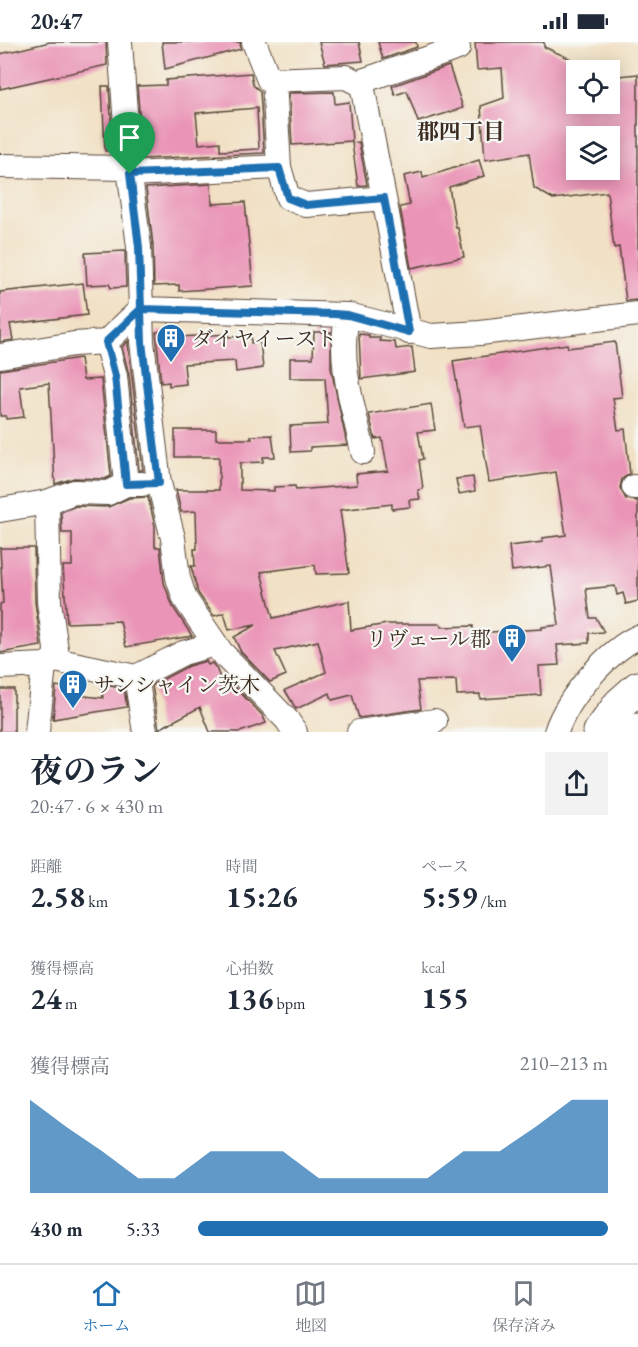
<!DOCTYPE html>
<html lang="ja">
<meta charset="utf-8">
<style>
body{margin:0;font-family:"EB Garamond","Noto Serif JP",serif;background:#f2f2f3;color:#1f2937;height:100vh;display:flex;flex-direction:column;font-size:22px;white-space:nowrap}
*{box-sizing:border-box;margin:0}
p{font-size:20px;color:#747a83}
.icon{flex:none;width:33px;height:33px;fill:none;stroke:currentColor;stroke-width:2;stroke-linecap:round;stroke-linejoin:round}
.map{position:relative;height:690px;overflow:hidden}
.sheet{display:flex;flex-direction:column;background:#fff;flex:1}
.sheet>*{flex:none}
.tools{position:absolute;left:566px;top:18px;display:grid;gap:12px}
.tools a{display:grid;place-items:center;width:54px;height:54px;border-radius:0px;background:#fff;box-shadow:0 3px 15px #0003;font-size:30px}
.pin{position:absolute;display:grid;place-items:center;width:51px;height:51px;color:#fff;margin:-62px -26px;border-radius:50% 50% 50% 0;rotate:-45deg;box-shadow:0 0 6px #0007}
.pin .icon{rotate:45deg}
.round{display:grid;place-items:center;flex:none;width:63px;height:63px;border-radius:0px;background:#f2f2f3}
.headline{display:flex;align-items:center;justify-content:space-between;height:102px;padding:0 30px}
h1{font-size:33px;font-weight:700;line-height:45px}
.stats{display:grid;grid-template-columns:repeat(3,1fr);gap:9px;height:102px;padding:6px 30px}
.stats div{display:grid;align-content:center}
.stats b{font-size:30px;font-weight:700}
.stats small{font-size:16px;font-weight:400}
.stats p{font-size:16px}
.chart{height:168px;padding:12px 30px}
.chart p{display:flex;justify-content:space-between}
.chart svg{width:100%;height:108px;margin-top:6px;fill:#1f6fb2;opacity:.7}
ul{padding:0 30px;list-style:none;font-size:20px}
li{display:grid;grid-template-columns:96px 72px 1fr;align-items:center;height:45px}
li i{height:15px;border-radius:8px;background:#1f6fb2}
.status{display:flex;justify-content:space-between;align-items:center;height:42px;padding:0 30px;background:#fff;direction:ltr}
.status svg{height:16px;fill:currentColor}
.dock{display:flex;justify-content:space-around;align-items:center;height:84px;border-top:2px solid #e0e1e3;background:#fff;font-size:16px;color:#747a83}
.dock a{display:grid;justify-items:center;gap:3px}
.dock .selected{color:#1f6fb2}
.map>svg:first-child{display:block}
.building{fill:#ea95b7;fill-rule:evenodd}
.lines{fill:none;stroke-linecap:round;stroke-linejoin:round}
.minor-casing{stroke:#564537;stroke-width:26}
.highway-casing{stroke:#564537;stroke-width:35}
.minor{stroke:#fff;stroke-width:24}
.highway{stroke:#fff;stroke-width:33}
.route-casing{stroke:#fff;stroke-width:12}
.route{stroke:#1f6fb2;stroke-width:8}
.labels{text-anchor:middle;dominant-baseline:central;stroke-width:4.5;stroke-linejoin:round;paint-order:stroke}
.poi-label{font-size:21px;fill:#3b2a1e;stroke:#f6f6f2;text-anchor:start}
.neighbourhood-label{font-size:22px;font-weight:bold;fill:#3b2a1e;stroke:#f6f6f2}
</style>
<div class="status"><b>20:47</b><svg viewBox="0 0 49 12"><path d="M0 12V9h3v3zM5 12V6h3v6zM10 12V3h3v9zM15 12V0h3v12zM26 1h20v11H26zM47 4h2v5h-2z"/></svg></div>
<div class="map">
<svg width="638" height="690" viewBox="0 0 638 690">
<rect width="100%" height="100%" fill="#f6f6f2"/>
<filter id="ink" filterUnits="userSpaceOnUse"><feTurbulence type="fractalNoise" baseFrequency=".0167" numOctaves="2"/><feDisplacementMap in="SourceGraphic" scale="12" xChannelSelector="R" yChannelSelector="G"/><feConvolveMatrix kernelMatrix="1 2 1 2 8 2 1 2 1" color-interpolation-filters="sRGB"/></filter>
<filter id="wash" filterUnits="userSpaceOnUse"><feTurbulence type="fractalNoise" baseFrequency=".008" numOctaves="4" result="noise"/><feDisplacementMap in="SourceGraphic" scale="24" xChannelSelector="R" yChannelSelector="G"/><feGaussianBlur stdDeviation="1.35" result="paint"/><feColorMatrix in="noise" values="0 0 0 0 0 0 0 0 0 0 0 0 0 0 0 0 0 1.4 0 .05"/><feComposite in="paint" operator="in"/></filter>
<g filter="url(#wash)">
<rect width="100%" height="100%" fill="#f1e0c3"/>
<g id="blocks">
<path class="building" d="M 50,0 L 106,0 L 107,23 L 0,47 L 0,12 Z
M 162,0 L 240,0 L 241,7 L 165,27 Z
M 319,0 L 359,0 L 363,19 L 325,22 Z
M 378,0 L 416,0 L 417,5 L 383,17 Z
M 475,0 L 544,0 L 544,5 L 571,17 L 573,40 L 576,39 L 576,62 L 609,62 L 609,35 L 638,32 L 638,258 L 626,259 L 619,205 L 614,206 L 607,150 L 553,157 L 534,146 L 529,111 L 485,118 L 481,64 L 504,56 L 502,26 L 477,28 ZM 576,94 L 609,94 L 609,128 L 576,128 Z
M 449,24 L 463,66 L 418,80 L 407,49 L 395,53 L 392,44 Z
M 251,31 L 253,43 L 260,49 L 264,111 L 143,117 L 137,44 L 166,43 L 166,38 ZM 257,66 L 259,107 L 220,109 L 220,100 L 199,102 L 196,71 Z
M 102,44 L 109,44 L 113,108 L 105,109 Z
M 334,50 L 335,62 L 349,60 L 352,99 L 292,103 L 289,51 Z
M 359,100 L 367,143 L 358,144 L 352,101 Z
M 479,118 L 484,134 L 449,145 L 456,186 L 458,186 L 464,215 L 411,226 L 400,165 L 410,163 L 404,134 L 422,130 L 423,136 Z
M 211,142 L 212,162 L 245,160 L 253,244 L 179,249 L 179,243 L 154,244 L 153,203 L 146,146 Z
M 125,209 L 126,245 L 111,246 L 109,242 L 87,243 L 85,211 Z
M 83,241 L 87,273 L 10,282 L 13,298 L 0,300 L 0,250 Z
M 162,289 L 163,296 L 228,292 L 228,295 L 251,294 L 251,301 L 260,300 L 263,326 L 236,330 L 235,319 L 184,322 L 186,342 L 169,344 L 169,340 L 161,341 L 156,290 Z
M 314,290 L 331,290 L 331,326 L 347,403 L 310,405 L 310,409 L 291,410 L 290,384 L 328,382 L 325,336 L 290,336 L 290,316 L 313,316 Z
M 359,292 L 369,293 L 369,296 L 380,296 L 380,299 L 395,300 L 396,307 L 412,305 L 415,330 L 361,337 Z
M 128,299 L 128,302 L 143,428 L 139,428 L 129,333 L 122,305 Z
M 615,300 L 622,355 L 613,356 L 618,388 L 625,387 L 630,432 L 622,437 L 620,446 L 626,457 L 638,459 L 638,559 L 626,562 L 623,551 L 617,553 L 615,544 L 586,547 L 590,576 L 596,576 L 604,590 L 589,591 L 589,601 L 557,603 L 559,623 L 539,624 L 541,653 L 480,657 L 480,652 L 457,653 L 456,638 L 417,639 L 421,667 L 359,676 L 352,653 L 332,658 L 330,651 L 296,667 L 285,648 L 326,630 L 318,599 L 275,609 L 286,633 L 270,640 L 241,610 L 234,595 L 256,583 L 229,588 L 224,571 L 214,574 L 198,551 L 191,524 L 195,524 L 194,507 L 197,507 L 196,469 L 181,470 L 176,448 L 219,448 L 219,415 L 175,415 L 175,388 L 216,388 L 216,397 L 252,397 L 251,394 L 272,393 L 275,415 L 263,415 L 263,420 L 240,421 L 240,448 L 274,449 L 274,445 L 295,444 L 296,448 L 357,443 L 356,432 L 388,429 L 382,396 L 375,397 L 369,372 L 431,362 L 435,388 L 418,390 L 423,417 L 419,418 L 423,447 L 418,448 L 420,457 L 409,458 L 410,465 L 392,467 L 392,462 L 340,468 L 349,531 L 316,532 L 315,523 L 261,530 L 273,576 L 349,559 L 351,588 L 387,582 L 441,582 L 441,585 L 473,584 L 473,591 L 542,587 L 542,585 L 559,583 L 551,524 L 512,529 L 509,504 L 543,500 L 542,496 L 566,493 L 556,430 L 489,440 L 480,383 L 464,385 L 453,319 L 567,302 L 568,306 Z
M 80,316 L 83,338 L 101,337 L 111,434 L 105,437 L 74,436 L 55,442 L 49,341 L 20,345 L 24,375 L 6,377 L 6,374 L 0,374 L 0,328 Z
M 473,435 L 475,449 L 459,452 L 456,437 Z
M 148,455 L 155,484 L 155,505 L 160,505 L 164,541 L 173,565 L 192,594 L 126,605 L 120,579 L 67,581 L 63,524 L 72,524 L 72,491 L 62,491 L 61,470 L 76,464 L 108,465 L 129,456 Z
M 0,506 L 34,506 L 35,560 L 41,604 L 0,611 L 0,562 L 3,561 Z
M 206,619 L 208,623 L 212,621 L 216,626 L 223,643 L 230,640 L 263,674 L 266,681 L 240,690 L 210,690 L 200,665 L 159,687 L 152,643 L 188,624 Z
M 101,642 L 124,647 L 127,665 L 53,677 L 56,644 L 68,646 L 67,652 L 103,656 Z
M 0,647 L 14,647 L 14,690 L 0,690 Z"/>
</g>
</g>
<g filter="url(#ink)">
<use href="#blocks" fill-opacity="0" stroke="#564537" stroke-width="1.5"/>
<g class="lines">
<g class="minor-casing">
<path id="minor" d="M 120,0 L 129,126 L 139,205 L 142,300 L 159,441 L 173,496 L 178,536 L 185,557 L 221,610 L 287,678 L 295,690
M 254,0 L 269,38 L 346,35 L 362,43 L 384,156
M 274,39 L 279,125 L 288,156 L 306,163 L 384,156 L 409,290
M 359,40 L 458,6
M 0,124 L 129,126
M 130,132 L 279,125
M 348,273 C 336,317 354,366 363,410
M 0,314 L 74,302 L 106,300
M 126,442 L 115,334 L 106,300 L 141,267 L 348,273 L 431,294 L 480,291 L 638,272
M 634,445 L 638,445
M 0,468 L 47,460 L 74,450 L 108,451 L 126,442 L 142,442
M 55,618 L 136,635 L 183,611 L 215,602
M 0,625 L 44,623
M 136,635 L 145,690
M 37,690 L 44,623 L 55,618 L 56,607 L 49,560 L 47,460
M 359,690 L 435,679
M 556,690 C 567,657 606,610 638,595"/>
</g>
<g class="highway-casing">
<path id="highway" d="M 600,690 L 620,662 L 638,646
M 635,690 L 638,688"/>
</g>
<use href="#minor" class="minor"/>
<use href="#highway" class="highway"/>
</g>
</g>
<g class="lines" filter="url(#ink)">
<g class="route-casing">
<path id="route" d="M 130,132 L 139,205 L 141,267 L 106,300 L 115,334 L 126,442 L 159,441 L 142,300 L 141,267 L 334,272 L 348,273 L 409,290 L 384,156 L 306,163 L 288,156 L 279,126 L 130,132"/>
</g>
<use href="#route" class="route"/>
</g>
<defs>
<g id="building-pin" transform="scale(1.5)"><path d="M0 17L-7.5 6A9.5 9.5 0 1 1 7.5 6Z" fill="#1f6fb2" stroke="#f6f6f2"/><path d="M-4-6H4V6H1V3H-1V6H-4ZM-2.5-4.3h1.7v1.8h-1.7ZM.8-4.3h1.7v1.8H.8ZM-2.5-1h1.7V.8h-1.7ZM.8-1h1.7V.8H.8Z" fill="#fff"/></g>
</defs>
<g fill-rule="evenodd">
<use href="#building-pin" x="171" y="296"/>
<use href="#building-pin" x="512" y="596"/>
<use href="#building-pin" x="73" y="642"/>
</g>
<g class="labels">
<g class="poi-label">
<text x="192" y="296">ダイヤイースト</text>
<text x="491" y="596" text-anchor="end">リヴェール郡</text>
<text x="94" y="642">サンシャイン茨木</text>
</g>
<g class="neighbourhood-label">
<text x="461" y="89">郡四丁目</text>
</g>
</g>
</svg>
<div class="tools">
<a><svg class="icon" aria-label="locate" viewBox="0 0 24 24"><circle cx="12" cy="12" r="6"/><path d="M12 2v4M12 18v4M2 12h4M18 12h4"/></svg></a>
<a><svg class="icon" aria-label="layers" viewBox="0 0 24 24"><path d="M12 4l9 5-9 5-9-5zM3 14l9 5 9-5"/></svg></a>
</div>
<div class="pin" style="left:130px;top:132px;background:#1e9e55"><svg class="icon" aria-label="arrive" viewBox="0 0 24 24"><path d="M6 21V4h12l-3 4 3 4H6"/></svg></div>
</div>
<section class="sheet">
<div class="headline"><div><h1>夜のラン</h1><p>20:47 · 6 × 430 m</p></div><a class="round"><svg class="icon" aria-label="share" viewBox="0 0 24 24"><path d="M12 15V3M7 8l5-5 5 5M5 13v7h14v-7"/></svg></a></div>
<div class="stats">
<div><p>距離</p><b>2.58<small> km</small></b></div>
<div><p>時間</p><b>15:26</b></div>
<div><p>ペース</p><b>5:59<small> /km</small></b></div>
</div>
<div class="stats">
<div><p>獲得標高</p><b>24<small> m</small></b></div>
<div><p>心拍数</p><b>136<small> bpm</small></b></div>
<div><p>kcal</p><b>155</b></div>
</div>
<div class="chart"><p><span>獲得標高</span>210–213 m</p>
<svg viewBox="0 0 160 44" preserveAspectRatio="none"><path d="M0 44V6L10 17L20 27L30 38L40 38L50 27L60 27L70 27L80 38L90 38L100 38L110 38L120 27L130 27L140 17L150 6L160 6V44z"/></svg>
</div>
<ul>
<li><b>430 m</b>5:33<i style="width:100%"></i></li>
</ul>
</section>
<nav class="dock">
<a class="selected"><svg class="icon" aria-label="home" viewBox="0 0 24 24"><path d="M3 11l9-7 9 7M6 9v11h12V9"/></svg>ホーム</a>
<a><svg class="icon" aria-label="map" viewBox="0 0 24 24"><path d="M3 6l6-2 6 2 6-2v14l-6 2-6-2-6 2zM9 4v14M15 6v14"/></svg>地図</a>
<a><svg class="icon" aria-label="saved" viewBox="0 0 24 24"><path d="M7 4h10v16l-5-4-5 4z"/></svg>保存済み</a>
</nav>
